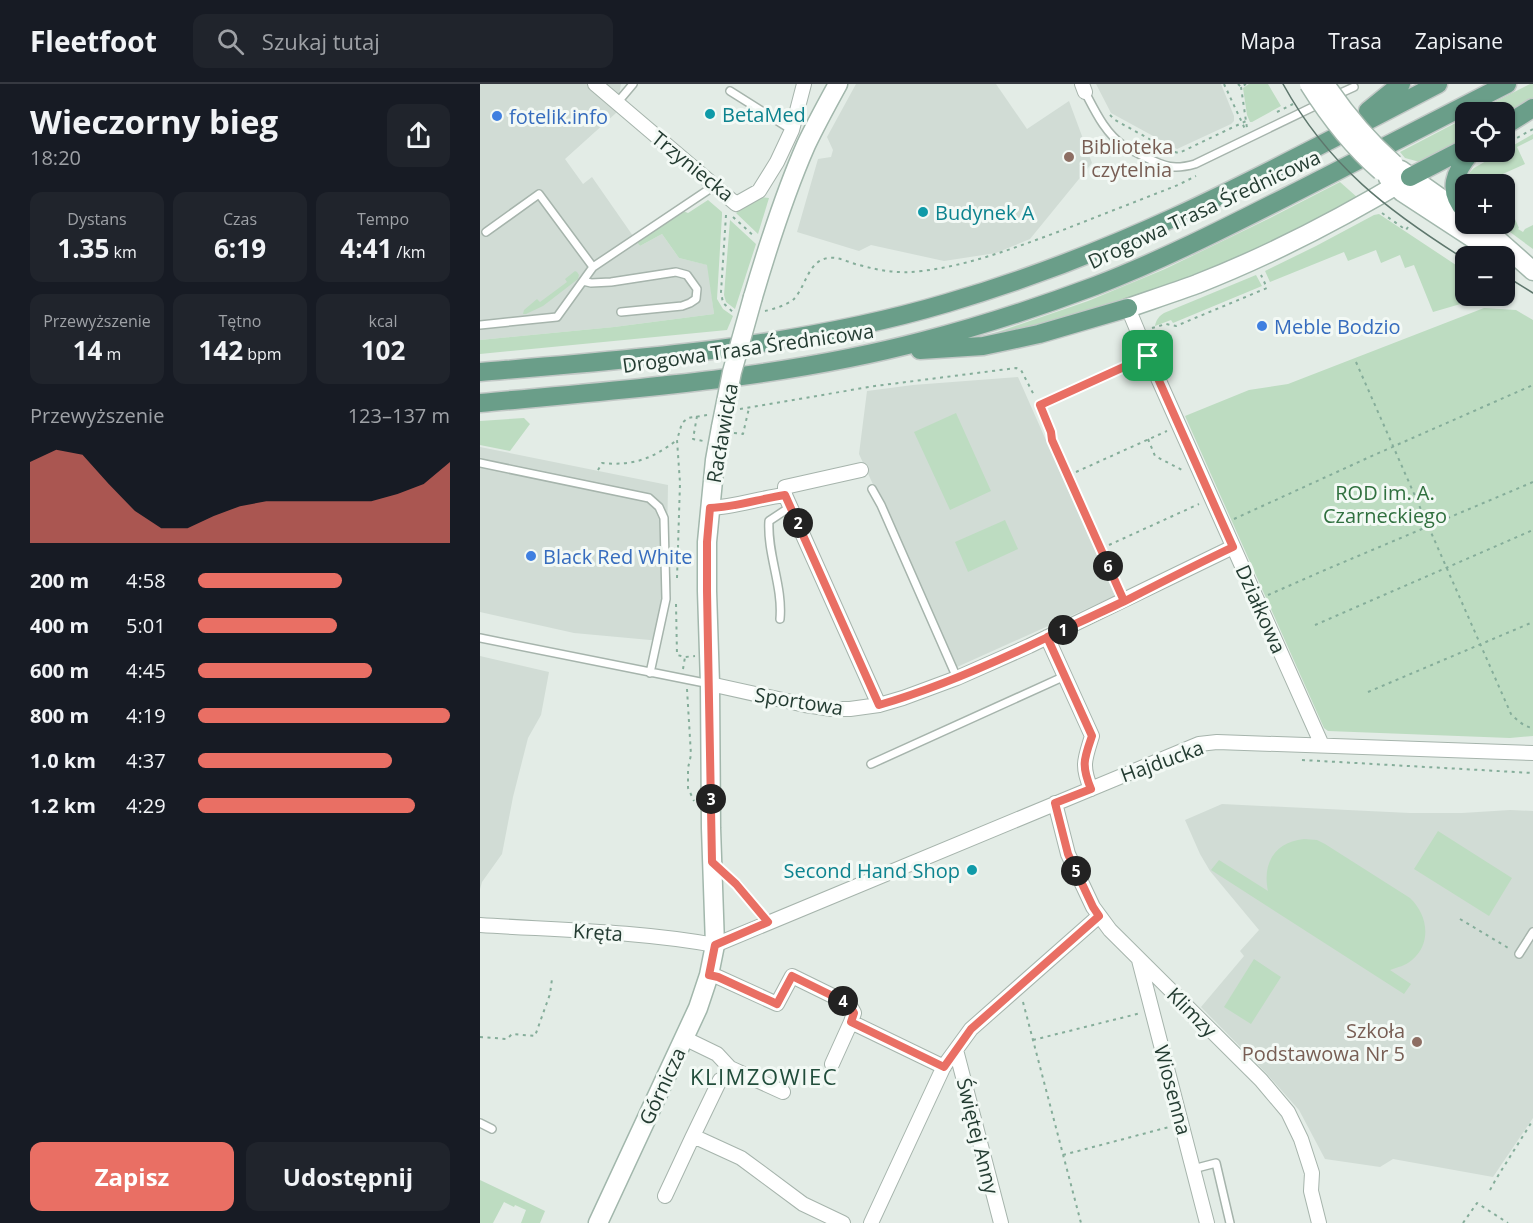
<!DOCTYPE html>
<html lang="pl">
<meta charset="utf-8">
<style>
body{margin:0;font-family:"Open Sans",sans-serif;background:#20242c;color:#f1f3f6;height:100vh;display:flex;flex-direction:column;font-size:22px;white-space:nowrap}
*{box-sizing:border-box;margin:0}
p{font-size:20px;color:#9ea1a6}
.icon{flex:none;width:33px;height:33px;fill:none;stroke:currentColor;stroke-width:2;stroke-linecap:round;stroke-linejoin:round}
.map{position:relative;flex:1;overflow:hidden}
.details{display:flex;flex-direction:column;background:#171b24;width:480px}
.details>*{flex:none}
.controls{position:absolute;left:975px;top:18px;display:grid;gap:12px}
.controls a{display:grid;place-items:center;width:60px;height:60px;border-radius:12px;background:#171b24;box-shadow:0 2px 4px #0004;font-size:30px}
.pin{position:absolute;display:grid;place-items:center;width:51px;height:51px;color:#fff;margin:-26px;border-radius:12px;box-shadow:0 3px 9px #0006}
.km{position:absolute;width:30px;height:30px;margin:-15px;border-radius:50%;background:#222;color:#fff;font-size:16px;line-height:30px;text-align:center}
.round{display:grid;place-items:center;flex:none;width:63px;height:63px;border-radius:12px;background:#20242c}
.headline{display:flex;align-items:center;justify-content:space-between;height:102px;padding:0 30px}
h1{font-size:33px;font-weight:700;line-height:45px}
.metrics{display:grid;grid-template-columns:repeat(3,1fr);gap:9px;height:102px;padding:6px 30px}
.metrics div{display:grid;align-content:center;border-radius:12px;background:#20242c;text-align:center}
.metrics b{font-size:26px;font-weight:700}
.metrics small{font-size:16px;font-weight:400}
.metrics p{font-size:16px}
.chart{height:168px;padding:12px 30px}
.chart p{display:flex;justify-content:space-between}
.chart svg{width:100%;height:108px;margin-top:6px;fill:#e96f64;opacity:.7}
.button{display:flex;gap:12px;margin-top:auto;padding:12px 30px}
.button a{flex:1;height:69px;border-radius:12px;background:#e96f64;color:#fff;font-size:24px;font-weight:700;line-height:69px;text-align:center}
.button a+a{background:#20242c;color:#f1f3f6}
ul{padding:0 30px;list-style:none;font-size:20px}
li{display:grid;grid-template-columns:96px 72px 1fr;align-items:center;height:45px}
li i{height:15px;border-radius:8px;background:#e96f64}
header{display:flex;align-items:center;gap:36px;box-sizing:border-box;height:84px;padding:0 30px;background:#171b24;border-bottom:2px solid #363941}
header strong{font-size:28px}
nav{display:flex;gap:33px;margin-inline-start:auto;font-size:21px}
.search{width:420px;height:54px;background:#20242c;display:flex;align-items:center;gap:15px;box-sizing:border-box;padding:0 21px;border-radius:12px;color:#9ea1a6;font-size:22px}
main{display:flex;flex:1;min-height:0}
.map>svg:first-child{display:block}
.built{fill:#d1dcd5}
.green{fill:#bddcc1}
.lines{fill:none;stroke-linecap:round;stroke-linejoin:round}
.lane-casing{stroke:#a6b4ac;stroke-width:10}
.street-casing{stroke:#a6b4ac;stroke-width:16}
.secondary-casing{stroke:#a2b7ac;stroke-width:21}
.primary-casing{stroke:#c2c8c6;stroke-width:21}
.path{stroke:#85ad9a;stroke-width:2;stroke-dasharray:3 4.5;stroke-linecap:butt}
.lane{stroke:#fff;stroke-width:7}
.street{stroke:#fff;stroke-width:14}
.secondary{stroke:#fff;stroke-width:18}
.primary{stroke:#6a9e89;stroke-width:18}
.tram{stroke:#5e776d;stroke-width:1.5}
.secondary-bridge-casing{stroke:#a2b7ac;stroke-width:21;stroke-linecap:butt}
.secondary-bridge{stroke:#fff;stroke-width:18}
.route-casing{stroke:#fff;stroke-width:12}
.route{stroke:#e96f64;stroke-width:8}
.culture-dot{fill:#0f9aa8;stroke:#f3f9f5;stroke-width:2}
.shop-dot{fill:#3f7fe0;stroke:#f3f9f5;stroke-width:2}
.education-dot{fill:#8d6e63;stroke:#f3f9f5;stroke-width:2}
.labels{text-anchor:middle;dominant-baseline:central;stroke-width:6;stroke-linejoin:round;paint-order:stroke}
.culture-label{font-size:20px;fill:#0d838f;stroke:#f3f9f5;text-anchor:start}
.shop-label{font-size:20px;fill:#366cbe;stroke:#f3f9f5;text-anchor:start}
.education-label{font-size:20px;fill:#785e54;stroke:#f3f9f5;text-anchor:start}
.street-label{font-size:20px;fill:#243c32;stroke:#f3f9f5}
.park-label{font-size:20px;fill:#30703f;stroke:#f3f9f5}
.quarter-label{font-size:22px;letter-spacing:1.5px;fill:#214d3b;stroke:#f3f9f5}
</style>
<header>
<strong>Fleetfoot</strong>
<div class="search"><svg class="icon" aria-label="search" viewBox="0 0 24 24"><circle cx="10" cy="10" r="6"/><path d="M15 15l6 6"/></svg>Szukaj tutaj</div>
<nav><a>Mapa</a><a>Trasa</a><a>Zapisane</a></nav>
</header>
<main>
<section class="details">
<div class="headline"><div><h1>Wieczorny bieg</h1><p>18:20</p></div><a class="round"><svg class="icon" aria-label="share" viewBox="0 0 24 24"><path d="M12 15V3M7 8l5-5 5 5M5 13v7h14v-7"/></svg></a></div>
<div class="metrics">
<div><p>Dystans</p><b>1.35<small> km</small></b></div>
<div><p>Czas</p><b>6:19</b></div>
<div><p>Tempo</p><b>4:41<small> /km</small></b></div>
</div>
<div class="metrics">
<div><p>Przewyższenie</p><b>14<small> m</small></b></div>
<div><p>Tętno</p><b>142<small> bpm</small></b></div>
<div><p>kcal</p><b>102</b></div>
</div>
<div class="chart"><p><span>Przewyższenie</span>123–137 m</p>
<svg viewBox="0 0 160 44" preserveAspectRatio="none"><path d="M0 44V11L10 6L20 8L30 20L40 31L50 38L60 38L70 33L80 29L90 27L100 27L110 27L120 27L130 27L140 24L150 20L160 11V44z"/></svg>
</div>
<ul>
<li><b>200 m</b>4:58<i style="width:57%"></i></li>
<li><b>400 m</b>5:01<i style="width:55%"></i></li>
<li><b>600 m</b>4:45<i style="width:69%"></i></li>
<li><b>800 m</b>4:19<i style="width:100%"></i></li>
<li><b>1.0 km</b>4:37<i style="width:77%"></i></li>
<li><b>1.2 km</b>4:29<i style="width:86%"></i></li>
</ul>
<div class="button"><a>Zapisz</a><a>Udostępnij</a></div>
</section>
<div class="map">
<svg width="1053" height="1139" viewBox="0 0 1053 1139">
<rect width="100%" height="100%" fill="#e3ece6"/>
<path class="built" d="M 0,0 L 141,0 L 136,29 L 85,75 L 103,100 L 112,93 L 160,162 L 182,150 L 199,174 L 228,181 L 234,230 L 134,243 L 0,256 Z
M 376,0 L 516,0 L 547,45 L 589,17 L 612,79 L 550,155 L 516,169 L 464,177 L 391,161 L 379,167 L 317,148 L 338,75 L 351,73 L 353,66 L 347,53 Z
M 616,0 L 741,0 L 754,32 L 754,37 L 751,40 L 697,65 L 631,29 Z
M 538,293 L 635,512 L 477,583 L 379,370 L 387,307 L 433,301 Z
M 0,363 L 188,401 L 187,461 L 191,498 L 190,512 L 181,557 L 94,549 L 0,528 Z
M 0,572 L 69,588 L 61,631 L 48,654 L 33,713 L 22,770 L 2,798 L 0,805 Z
M 742,720 L 930,729 L 982,729 L 1030,726 L 1053,727 L 1053,1034 L 1013,1093 L 913,1075 L 900,1083 L 845,1075 L 819,1026 L 787,990 L 721,923 L 764,872 L 760,867 L 779,846 L 730,787 L 720,770 L 705,736 Z"/>
<path class="green" d="M 769,0 L 788,0 L 801,22 L 772,38 L 770,38 L 767,31 L 763,4 Z
M 1050,0 L 1053,0 L 1053,16 L 1025,34 L 1024,28 L 995,28 Z
M 985,34 L 985,58 L 947,80 L 925,74 L 920,68 Z
M 1053,50 L 1053,55 L 1037,63 L 1045,80 L 1016,93 L 1019,100 L 986,100 L 985,103 C 985,95 988,89 994,84 Z
M 860,98 L 878,114 L 821,144 L 721,190 L 593,234 L 503,253 L 608,217 L 685,185 L 790,134 Z
M 281,113 L 289,114 L 278,150 L 256,129 Z
M 1025,113 L 1039,144 L 1038,145 L 1043,148 L 1045,145 L 1053,141 L 1053,165 L 1019,140 L 1024,140 Z
M 228,116 L 242,128 L 242,131 L 237,215 L 243,225 L 253,232 L 247,246 L 0,270 L 0,256 L 134,243 L 234,230 L 227,181 L 199,174 L 182,150 L 160,162 L 157,158 L 203,127 L 208,129 Z
M 899,130 L 985,187 L 986,212 L 1008,212 L 953,228 L 934,181 L 925,184 L 920,171 L 901,179 L 896,166 L 868,177 L 864,168 L 790,198 L 785,187 L 836,162 L 894,131 Z
M 250,136 L 276,160 L 255,225 L 246,218 L 244,211 Z
M 95,187 L 97,188 L 99,191 L 98,195 L 63,222 L 46,230 L 43,230 L 44,226 L 57,215 L 60,218 L 87,198 L 85,195 Z
M 776,191 L 782,202 L 693,239 L 691,236 L 675,242 C 676,236 679,232 684,229 Z
M 1004,224 L 1036,226 L 1053,236 L 1053,652 L 1030,654 L 848,647 L 844,644 L 705,332 L 769,306 L 808,300 Z
M 476,329 L 511,407 L 470,426 L 434,348 Z
M 44,334 L 50,340 L 30,367 L 0,361 L 0,337 Z
M 525,436 L 538,465 L 488,488 L 475,458 Z
M 958,747 L 1032,794 L 1009,832 L 934,785 Z
M 824,755 L 837,756 L 845,760 L 930,814 C 948,831 952,859 932,876 C 925,882 918,883 910,886 L 931,900 L 924,910 L 731,786 L 739,776 L 788,807 C 782,779 795,758 824,755 Z
M 774,875 L 801,893 L 771,940 L 744,923 Z
M 0,1096 L 65,1127 L 60,1139 L 41,1139 L 46,1126 L 35,1121 L 34,1123 L 24,1118 L 13,1139 L 0,1139 Z"/>
<g class="lines">
<g class="lane-casing">
<path id="lane" d="M 250,7 L 312,46
M 605,8 C 615,27 625,49 644,62 C 650,66 658,69 665,73 C 685,83 694,86 715,80 L 839,20
M 854,12 L 874,3
M 137,19 L 153,0
M 6,148 L 59,110 L 113,183
M 103,197 L 111,199 L 131,198 L 196,188 L 207,191 L 217,205 L 216,215 L 210,219 L 202,222 L 141,228
M 0,241 L 77,233 L 113,183 L 234,102
M 0,379 L 169,414 L 179,423 L 184,434 L 186,515 L 170,589
M 392,405 L 401,421 L 477,594
M 644,517 L 572,356 L 571,348 L 560,321 L 668,272
M 300,535 C 303,502 287,470 289,437 L 310,423
M 0,554 L 230,600
M 391,680 L 585,592
M 235,780 L 257,800 L 288,838
M 1039,870 L 1053,848
M 0,1039 L 12,1045
M 713,1085 L 736,1079 L 750,1139"/>
</g>
<g class="street-casing">
<path id="street" d="M 115,0 L 256,120 L 279,107 L 297,78 L 312,46 L 324,0
M 602,0 L 605,8
M 648,224 L 668,272 L 842,661
M 381,386 L 305,403 L 305,411 L 399,621
M 230,424 C 256,423 279,414 305,411
M 567,553 L 612,652 C 605,675 601,681 611,705
M 230,600 L 325,621 L 352,625 L 370,625 L 399,621 L 423,614 L 477,594 L 549,562 L 753,463
M 575,719 L 588,770 L 613,823 L 630,846 L 781,996 L 808,1028 L 821,1055 L 832,1089 L 831,1107 L 839,1139
M 0,841 C 78,846 158,847 235,861 L 719,660 L 737,658 L 1053,669
M 659,876 L 727,1139
M 229,891 L 238,893 L 297,920 L 312,892 L 369,920 L 374,929 L 371,938
M 204,954 L 237,970 L 250,984 L 303,1008
M 476,966 L 521,1139
M 352,980 L 371,938 L 464,983
M 213,1052 L 240,996
M 185,1112 L 213,1052 L 261,1074 L 323,1120 L 363,1139
M 391,1139 L 464,982 L 491,945 L 619,832"/>
</g>
<g class="secondary-casing">
<path id="secondary" d="M 921,86 L 986,132
M 908,94 L 922,108 L 1020,172
M 997,140 L 1009,148 L 1053,187
M 273,213 C 288,162 304,111 326,61 C 336,40 347,20 358,0
M 648,224 C 671,216 695,208 717,200 C 791,171 862,134 930,93
M 118,1139 L 218,924 L 229,891 L 235,861 L 231,744 L 230,600 L 227,507 L 227,458 L 235,376 L 241,343"/>
</g>
<g class="primary-casing">
<path id="primary" d="M 888,27 L 921,0
M 1024,42 L 1053,24
M 930,93 L 986,64
M 986,128 C 966,106 975,88 991,68
M 440,266 L 503,262 L 559,250 L 648,224
M 0,288 C 157,275 315,264 467,219 C 545,196 621,167 695,133 C 784,92 871,45 958,0
M 0,319 C 148,305 299,295 443,257 C 501,242 559,223 615,202 C 685,175 751,141 818,107 C 888,71 958,36 1027,0"/>
</g>
<path class="path" d="M 744,0 L 765,45
M 758,0 L 761,3 L 766,0
M 761,3 L 767,44
M 797,28 L 813,20
M 630,31 L 635,36 L 691,67 L 699,69 L 766,37
M 1024,61 L 1053,45
M 1007,71 L 1013,68
M 902,129 L 926,146 L 928,143
M 246,131 L 241,208 L 243,219 L 253,228
M 253,133 L 275,153
M 285,227 C 294,225 307,221 314,215 C 326,202 328,177 348,174 C 358,172 369,179 379,181 C 402,187 418,190 442,187 C 491,181 537,163 583,146 C 621,131 660,116 698,101 L 716,92
M 672,244 L 686,240 L 696,242 L 787,204 L 781,191
M 876,278 L 1031,630 C 1037,636 1044,643 1053,644
M 260,325 L 395,302 L 536,284 L 541,286 L 555,313
M 217,332 L 213,355 L 223,357
M 254,349 L 263,350 L 269,324
M 668,355 L 675,372 L 704,387
M 118,386 L 122,379 C 153,382 172,375 197,356
M 596,388 L 687,347
M 754,435 L 894,371 L 1053,301
M 629,461 L 719,420
M 197,494 L 200,399 L 197,356 L 202,339 L 208,334 L 227,331
M 788,511 L 845,486 L 1053,398
M 196,520 L 197,571 L 205,573 L 215,572
M 835,541 L 1053,446
M 203,585 L 205,573
M 207,605 L 211,671 L 208,684 L 208,704 L 214,717
M 888,608 L 1053,538
M 822,676 L 1053,689
M 980,835 L 1030,865
M 543,918 L 601,1139
M 0,953 L 27,955 L 32,950 L 55,952 L 70,910 L 72,895
M 553,956 L 661,929
M 583,1071 L 689,1043
M 1010,1106 L 1016,1095 L 1053,1036
M 983,1139 L 997,1119 L 1028,1139"/>
<use href="#lane" class="lane"/>
<use href="#street" class="street"/>
<use href="#secondary" class="secondary"/>
<use href="#primary" class="primary"/>
<path class="tram" d="M 803,0 C 848,82 908,127 986,176
M 1024,191 L 1053,209"/>
<g class="secondary-bridge-casing">
<path id="secondary-bridge" d="M 829,0 C 849,32 872,62 901,87
M 845,0 C 865,30 887,56 914,80
M 241,343 L 252,288 L 273,213"/>
</g>
<use href="#secondary-bridge" class="secondary-bridge"/>
</g>
<g class="lines">
<g class="route-casing">
<path id="route" d="M 668,272 L 753,463 C 717,480 682,498 647,516 C 621,529 594,540 568,553 C 514,579 458,604 399,621 L 305,411 C 279,415 256,423 230,424 L 227,458 L 227,507 L 232,778 L 256,800 L 288,838 L 235,861 L 229,891 L 238,893 L 297,920 L 312,892 L 369,920 L 374,929 L 371,938 L 464,983 L 491,945 L 619,832 L 613,823 L 588,770 L 575,719 L 611,705 C 601,681 604,675 612,652 L 567,553 L 644,517 L 572,356 L 571,348 L 560,321 L 668,272"/>
</g>
<use href="#route" class="route"/>
</g>
<g class="culture-dot">
<circle cx="230" cy="30" r="6"/>
<circle cx="443" cy="128" r="6"/>
<circle cx="492" cy="786" r="6"/>
</g>
<g class="shop-dot">
<circle cx="17" cy="32" r="6"/>
<circle cx="782" cy="242" r="6"/>
<circle cx="51" cy="472" r="6"/>
</g>
<g class="education-dot">
<circle cx="589" cy="73" r="6"/>
<circle cx="937" cy="958" r="6"/>
</g>
<g class="labels">
<g class="culture-label">
<text x="242" y="30">BetaMed</text>
<text x="455" y="128">Budynek A</text>
<text x="480" y="786" text-anchor="end">Second Hand Shop</text>
</g>
<g class="shop-label">
<text x="29" y="32">fotelik.info</text>
<text x="794" y="242">Meble Bodzio</text>
<text x="63" y="472">Black Red White</text>
</g>
<g class="education-label">
<text x="601" y="62">Biblioteka<tspan x="601" dy="23">i czytelnia</tspan></text>
<text x="925" y="946" text-anchor="end">Szkoła<tspan x="925" dy="23">Podstawowa Nr 5</tspan></text>
</g>
<g class="street-label">
<text transform="translate(213 82) rotate(39)">Trzyniecka</text>
<text transform="translate(724 125) rotate(-25)">Drogowa Trasa Średnicowa</text>
<text transform="translate(268 264) rotate(-8)">Drogowa Trasa Średnicowa</text>
<text transform="translate(242 349) rotate(-80)">Racławicka</text>
<text transform="translate(781 525) rotate(66)">Działkowa</text>
<text transform="translate(319 617) rotate(9)">Sportowa</text>
<text transform="translate(682 677) rotate(-20)">Hajducka</text>
<text transform="translate(118 848) rotate(4)">Kręta</text>
<text transform="translate(712 928) rotate(45)">Klimzy</text>
<text transform="translate(182 1002) rotate(-65)">Górnicza</text>
<text transform="translate(693 1006) rotate(75)">Wiosenna</text>
<text transform="translate(498 1052) rotate(76)">Świętej Anny</text>
</g>
<g class="park-label">
<text x="905" y="408">ROD im. A.<tspan x="905" dy="23">Czarneckiego</tspan></text>
</g>
<g class="quarter-label">
<text x="284" y="992">KLIMZOWIEC</text>
</g>
</g>
</svg>
<div class="controls">
<a><svg class="icon" aria-label="locate" viewBox="0 0 24 24"><circle cx="12" cy="12" r="6"/><path d="M12 2v4M12 18v4M2 12h4M18 12h4"/></svg></a>
<a>+</a>
<a>−</a>
</div>
<div class="pin" style="left:668px;top:272px;background:#1e9e55"><svg class="icon" aria-label="arrive" viewBox="0 0 24 24"><path d="M6 21V4h12l-3 4 3 4H6"/></svg></div>
<b class="km" style="left:583px;top:546px">1</b>
<b class="km" style="left:318px;top:439px">2</b>
<b class="km" style="left:231px;top:715px">3</b>
<b class="km" style="left:363px;top:917px">4</b>
<b class="km" style="left:596px;top:787px">5</b>
<b class="km" style="left:628px;top:482px">6</b>
</div>
</main>
